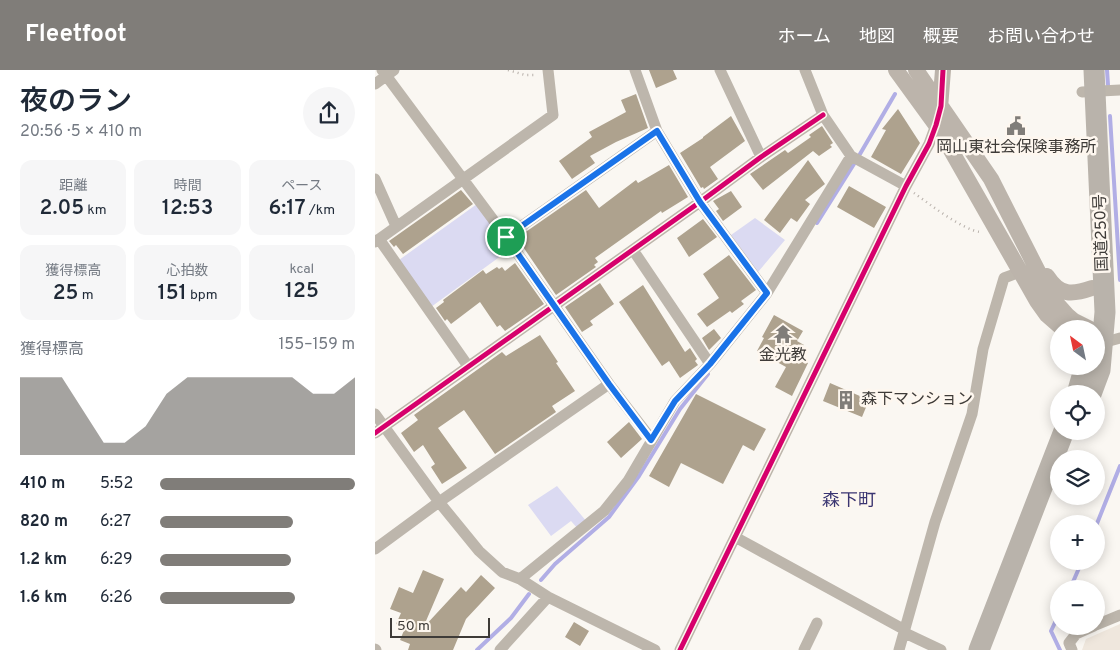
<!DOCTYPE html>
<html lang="ja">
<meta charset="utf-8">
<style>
body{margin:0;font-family:Overpass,"Noto Sans JP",sans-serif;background:#f6f6f7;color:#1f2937;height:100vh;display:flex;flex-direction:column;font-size:19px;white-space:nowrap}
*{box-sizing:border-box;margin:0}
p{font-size:16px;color:#747a83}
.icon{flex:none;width:28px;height:28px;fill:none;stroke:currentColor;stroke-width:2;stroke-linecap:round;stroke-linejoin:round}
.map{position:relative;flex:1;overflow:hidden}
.sheet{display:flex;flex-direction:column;background:#fff;width:375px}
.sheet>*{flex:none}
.needle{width:32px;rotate:327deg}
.controls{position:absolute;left:675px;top:250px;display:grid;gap:10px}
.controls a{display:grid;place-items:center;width:55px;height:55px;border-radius:50%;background:#fff;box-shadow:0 2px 12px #0003;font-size:25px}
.scale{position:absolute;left:15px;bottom:12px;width:100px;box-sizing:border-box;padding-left:5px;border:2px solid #3e3b38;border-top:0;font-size:14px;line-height:18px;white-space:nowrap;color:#3e3b38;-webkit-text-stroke:4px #fef7ef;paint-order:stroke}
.pin{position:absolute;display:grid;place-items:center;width:42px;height:42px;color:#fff;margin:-21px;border:2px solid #fff;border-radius:50%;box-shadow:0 1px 5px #0007}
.round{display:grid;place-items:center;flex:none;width:52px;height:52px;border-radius:26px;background:#f6f6f7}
.overview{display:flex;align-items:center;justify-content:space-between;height:85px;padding:0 20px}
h1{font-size:28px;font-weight:600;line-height:38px}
.stats{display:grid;grid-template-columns:repeat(3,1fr);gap:8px;height:85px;padding:5px 20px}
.stats div{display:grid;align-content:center;border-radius:12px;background:#f6f6f7;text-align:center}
.stats b{font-size:21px;font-weight:600}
.stats small{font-size:14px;font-weight:400}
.stats p{font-size:14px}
.chart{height:140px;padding:10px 20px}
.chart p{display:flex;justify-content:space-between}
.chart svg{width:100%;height:90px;margin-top:5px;fill:#807d79;opacity:.7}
ul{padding:0 20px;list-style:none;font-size:16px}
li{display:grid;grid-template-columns:80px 60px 1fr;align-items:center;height:38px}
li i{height:12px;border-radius:6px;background:#807d79}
header{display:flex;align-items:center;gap:30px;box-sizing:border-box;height:70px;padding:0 25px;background:#807d79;color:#fff}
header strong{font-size:24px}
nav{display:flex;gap:28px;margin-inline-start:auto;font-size:18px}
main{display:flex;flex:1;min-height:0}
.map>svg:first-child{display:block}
.built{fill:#efe7dd}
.green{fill:#dbdaf2}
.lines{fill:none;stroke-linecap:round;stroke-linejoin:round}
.stream{stroke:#b1aee5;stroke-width:4}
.building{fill:#aea28e}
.path{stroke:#b8b1ab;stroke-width:2.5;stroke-dasharray:1 4;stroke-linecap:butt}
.street{stroke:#bdb6ac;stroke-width:11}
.secondary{stroke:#bcb4ab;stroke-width:16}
.highway{stroke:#b9b3ab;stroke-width:21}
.cycleway-casing{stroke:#fef7ef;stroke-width:8}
.cycleway{stroke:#d6006c;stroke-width:5}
.route-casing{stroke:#fff;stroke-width:10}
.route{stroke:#1a73e8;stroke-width:6}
.labels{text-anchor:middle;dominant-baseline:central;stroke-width:5;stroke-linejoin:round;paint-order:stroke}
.poi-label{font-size:16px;fill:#3e3b38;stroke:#fef7ef}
.street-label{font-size:16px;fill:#3e3b38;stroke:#fef7ef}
.neighbourhood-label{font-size:18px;fill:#3b3571;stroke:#fef7ef}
</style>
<header>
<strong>Fleetfoot</strong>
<nav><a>ホーム</a><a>地図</a><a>概要</a><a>お問い合わせ</a></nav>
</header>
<main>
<section class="sheet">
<div class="overview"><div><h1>夜のラン</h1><p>20:56 · 5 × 410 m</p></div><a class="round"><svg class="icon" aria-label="share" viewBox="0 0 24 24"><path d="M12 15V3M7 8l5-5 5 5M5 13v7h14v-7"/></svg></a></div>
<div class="stats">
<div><p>距離</p><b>2.05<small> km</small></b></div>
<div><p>時間</p><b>12:53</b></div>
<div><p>ペース</p><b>6:17<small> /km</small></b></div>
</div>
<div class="stats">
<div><p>獲得標高</p><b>25<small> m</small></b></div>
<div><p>心拍数</p><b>151<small> bpm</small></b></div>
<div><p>kcal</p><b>125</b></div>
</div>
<div class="chart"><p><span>獲得標高</span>155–159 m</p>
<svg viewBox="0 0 160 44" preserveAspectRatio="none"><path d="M0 44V6L10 6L20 6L30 22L40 38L50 38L60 30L70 14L80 6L90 6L100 6L110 6L120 6L130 6L140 14L150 14L160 6V44z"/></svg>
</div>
<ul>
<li><b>410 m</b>5:52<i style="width:100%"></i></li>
<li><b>820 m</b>6:27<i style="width:68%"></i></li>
<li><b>1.2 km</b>6:29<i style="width:67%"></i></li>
<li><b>1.6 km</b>6:26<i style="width:69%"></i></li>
</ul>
</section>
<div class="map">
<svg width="745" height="580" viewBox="0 0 745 580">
<rect width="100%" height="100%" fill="#faf7f2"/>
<path class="built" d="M 745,554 L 745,580 L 707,580 L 711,569 Z"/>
<path class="green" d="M 102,134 L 134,180 L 56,237 L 24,190 Z
M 380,148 L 410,170 L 383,202 L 356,165 Z
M 182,416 L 212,452 L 203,459 L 196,451 L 176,466 L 153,435 Z"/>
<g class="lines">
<path class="stream" d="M 732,0 L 733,15
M 735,46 L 745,210
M 485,84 L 520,24
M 442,153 L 479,94
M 721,456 L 745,396
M 166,510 L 180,494 L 234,447 L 264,406 L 305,339 L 333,304
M 695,519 L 707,491
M 684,544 L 676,561 L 685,580
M 102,580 L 136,548 L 154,524"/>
</g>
<path class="building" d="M 274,0 L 298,0 L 302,9 L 281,18 Z
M 261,24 L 273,58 L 241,72 L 215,86 L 220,93 L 197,109 L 184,91 L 217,67 L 214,62 L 251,42 L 246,30 Z
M 523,39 L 545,73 L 526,104 L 496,87 L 511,60 L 507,59 Z
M 356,46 L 370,71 L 335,97 L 343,109 L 329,119 L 328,117 L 326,118 L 305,83 L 328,68 L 328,67 Z
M 447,56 L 458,73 L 455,75 L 457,77 L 444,86 L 438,81 L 388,120 L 375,104 L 410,80 L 413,83 L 436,67 L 434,65 Z
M 433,90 L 450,114 L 430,130 L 435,134 L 422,152 L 416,148 L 405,163 L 389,150 Z
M 294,95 L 313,127 L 287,143 L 286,141 L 220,188 L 223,192 L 219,195 L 221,197 L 181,225 L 142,168 L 211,120 L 224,138 L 261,110 L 263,113 Z
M 474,116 L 511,137 L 499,158 L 462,137 Z
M 86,120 L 98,134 L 28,184 L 21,175 L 19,177 L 14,171 Z
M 356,121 L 367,137 L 348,151 L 341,141 L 344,139 L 338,131 Z
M 328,149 L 342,167 L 314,187 L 302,168 Z
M 354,185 L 381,220 L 366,231 L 369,234 L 357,243 L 355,241 L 332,257 L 322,244 L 344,228 L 328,204 Z
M 140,193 L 169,234 L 130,261 L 125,255 L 122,257 L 105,232 L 76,254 L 72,249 L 70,251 L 61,238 L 69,232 L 68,230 L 108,200 L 111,204 L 122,197 L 124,199 L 127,197 L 130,201 Z
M 225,213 L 239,234 L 215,251 L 218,255 L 207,262 L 190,237 Z
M 268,215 L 310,282 L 315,278 L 322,289 L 320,291 L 323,295 L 305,308 L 294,291 L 287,296 L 244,232 Z
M 399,245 L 428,261 L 422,271 L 429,275 L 422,288 L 433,293 L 417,326 L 400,317 L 411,297 L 382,281 L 389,268 L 387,267 Z
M 339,259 L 346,268 L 334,280 L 327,268 Z
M 165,265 L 183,292 L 181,293 L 200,321 L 177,336 L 181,342 L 120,384 L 89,340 L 63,358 L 92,398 L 67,414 L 56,397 L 60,394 L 48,375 L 39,382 L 26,363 L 43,350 L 39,345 L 127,282 L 131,286 Z
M 455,313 L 494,330 L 487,347 L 448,331 Z
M 321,324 L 391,359 L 379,381 L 368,375 L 348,414 L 306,393 L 294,417 L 274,406 Z
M 254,352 L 267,369 L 246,388 L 232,372 Z
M 48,500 L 69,509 L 48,558 L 86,517 L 91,522 L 106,505 L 120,518 L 91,549 L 78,580 L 33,580 L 35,574 L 25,570 L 30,558 L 21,554 L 26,543 L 15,539 L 24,517 L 38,523 Z
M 199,552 L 214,561 L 205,576 L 190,567 Z"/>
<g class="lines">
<path class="path" d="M 133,0 L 150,5 L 161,5
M 539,123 C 556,135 586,159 605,162"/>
<path class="street" d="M 7,0 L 131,167 L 234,314 L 277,370
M 260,0 L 282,61 L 325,132 L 392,223
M 345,0 L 386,87
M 430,0 L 448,45 L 476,86 L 531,116
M 0,14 L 19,0
M 707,22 L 745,20
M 0,109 L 21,156
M 131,167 L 282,61
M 4,169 L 93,296
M 0,172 L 178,45 L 173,0
M 258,180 L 335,294
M 727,273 L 745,268
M 0,344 L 64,432 L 104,481 L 127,502 L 145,509 L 173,527 L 280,580
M 0,363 L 325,132 L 386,87 L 448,45
M 360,467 L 530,560
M 0,479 L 64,432 L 234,314
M 145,509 L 229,441 L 253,411 L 300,331 L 335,294 L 392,223 L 476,86
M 721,555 L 745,545
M 530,563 L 566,580
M 0,579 L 1,580
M 125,580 L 173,527
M 305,580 L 531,116 L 554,74 L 561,55
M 429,580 L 442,553
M 524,580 L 560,452 L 597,344 L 608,279 L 629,208 L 645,202
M 697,580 L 694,573 L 701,564 L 719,556"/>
<path class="secondary" d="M 521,0 L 561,55 L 573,75 L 662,231 L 672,245 L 688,259
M 541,0 L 616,109 L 676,227 L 692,245 L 699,251 L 715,259
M 565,38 L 568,0
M 672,206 C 685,226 697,225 717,218"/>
<path class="highway" d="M 702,324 L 710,296
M 716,324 L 725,300 L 730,242 L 719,0
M 604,580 L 689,361"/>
<g class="cycleway-casing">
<path id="cycleway" d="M 0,363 L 325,132 L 386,87 L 448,45
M 305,580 L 531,116 L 554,74 L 561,55 L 566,36 L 568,0"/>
</g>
<use href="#cycleway" class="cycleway"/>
</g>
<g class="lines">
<g class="route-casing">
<path id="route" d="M 282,61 L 325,132 L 392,223 L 335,294 L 300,331 L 276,370 L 234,314 L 131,167 Z"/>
</g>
<use href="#route" class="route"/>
</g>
<defs>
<g id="civic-bare" transform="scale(1.5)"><path d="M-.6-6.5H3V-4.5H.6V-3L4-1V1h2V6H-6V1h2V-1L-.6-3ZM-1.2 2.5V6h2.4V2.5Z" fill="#807d79" stroke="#fef7ef" stroke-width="2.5" paint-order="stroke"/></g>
<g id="temple-bare" transform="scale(1.5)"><path d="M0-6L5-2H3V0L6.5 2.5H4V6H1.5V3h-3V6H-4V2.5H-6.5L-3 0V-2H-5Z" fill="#807d79" stroke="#fef7ef" stroke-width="2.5" paint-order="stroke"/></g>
<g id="building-bare" transform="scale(1.5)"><path d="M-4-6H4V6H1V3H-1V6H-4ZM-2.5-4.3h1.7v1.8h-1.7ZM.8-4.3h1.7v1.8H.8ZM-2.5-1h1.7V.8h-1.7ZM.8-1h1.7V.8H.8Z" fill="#807d79" stroke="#fef7ef" stroke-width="2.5" paint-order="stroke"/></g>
</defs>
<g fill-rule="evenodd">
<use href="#civic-bare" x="641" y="56"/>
<use href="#temple-bare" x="408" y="264"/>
<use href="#building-bare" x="471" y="330"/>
</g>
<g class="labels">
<g class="poi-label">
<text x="641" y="78">岡山東社会保険事務所</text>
<text x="408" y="286">金光教</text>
<text x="486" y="330" text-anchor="start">森下マンション</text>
</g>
<g class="street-label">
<text transform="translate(727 163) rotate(-92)">国道250号</text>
</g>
<g class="neighbourhood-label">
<text x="474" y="431">森下町</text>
</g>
</g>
</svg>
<div class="controls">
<a><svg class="needle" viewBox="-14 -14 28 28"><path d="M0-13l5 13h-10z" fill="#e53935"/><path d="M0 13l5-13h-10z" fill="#747a83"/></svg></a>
<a><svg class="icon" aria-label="locate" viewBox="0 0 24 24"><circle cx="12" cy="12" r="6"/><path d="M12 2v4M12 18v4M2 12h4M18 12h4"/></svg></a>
<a><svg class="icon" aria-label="layers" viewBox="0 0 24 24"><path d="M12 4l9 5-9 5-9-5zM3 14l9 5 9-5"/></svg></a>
<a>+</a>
<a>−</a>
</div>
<div class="scale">50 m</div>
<div class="pin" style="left:131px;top:167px;background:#1e9e55"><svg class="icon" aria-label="arrive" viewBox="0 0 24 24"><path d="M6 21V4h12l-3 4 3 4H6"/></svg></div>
</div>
</main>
